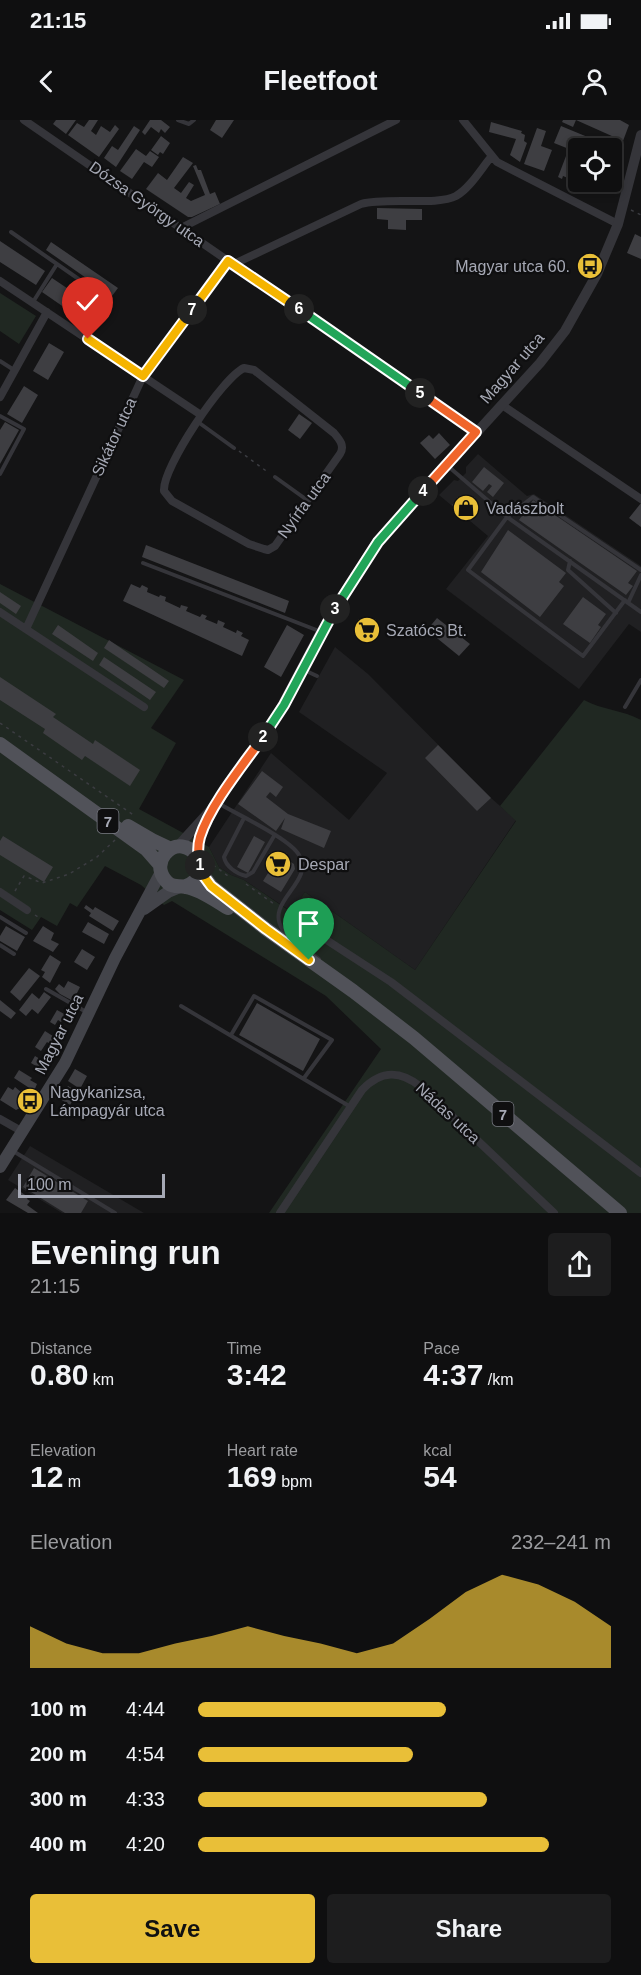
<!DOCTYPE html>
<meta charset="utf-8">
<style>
body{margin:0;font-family:Helvetica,sans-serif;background:#1d1d1e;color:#f1f3f6;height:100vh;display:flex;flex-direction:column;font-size:22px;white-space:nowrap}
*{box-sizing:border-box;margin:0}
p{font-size:20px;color:#9b9c9f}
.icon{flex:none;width:33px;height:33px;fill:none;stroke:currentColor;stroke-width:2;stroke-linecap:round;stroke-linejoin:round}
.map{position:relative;height:1093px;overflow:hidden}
.details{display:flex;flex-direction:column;background:#0f0f10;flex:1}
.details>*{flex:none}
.tools{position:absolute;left:568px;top:18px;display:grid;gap:12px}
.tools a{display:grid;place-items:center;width:54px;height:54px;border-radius:6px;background:#0f0f10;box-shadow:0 3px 9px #0003,0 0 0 2px #2f2f30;font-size:30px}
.scale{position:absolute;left:18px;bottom:15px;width:147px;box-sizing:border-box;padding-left:6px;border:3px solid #a6a9b5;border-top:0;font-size:16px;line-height:21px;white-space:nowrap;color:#a6a9b5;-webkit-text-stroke:4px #0f0f10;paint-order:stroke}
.pin{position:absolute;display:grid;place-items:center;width:51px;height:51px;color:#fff;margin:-62px -26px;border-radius:50% 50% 50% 0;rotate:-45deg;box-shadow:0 0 6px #0007}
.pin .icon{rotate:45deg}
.km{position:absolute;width:30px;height:30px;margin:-15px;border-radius:50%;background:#222;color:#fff;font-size:16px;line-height:30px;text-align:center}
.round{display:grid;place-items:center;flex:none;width:63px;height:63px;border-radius:6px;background:#1d1d1e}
.summary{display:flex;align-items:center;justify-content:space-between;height:102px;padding:0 30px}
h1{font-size:33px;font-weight:700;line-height:45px}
.stats{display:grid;grid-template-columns:repeat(3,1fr);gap:9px;height:102px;padding:6px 30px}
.stats div{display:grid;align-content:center}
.stats b{font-size:30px;font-weight:700}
.stats small{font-size:16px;font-weight:400}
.stats p{font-size:16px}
.chart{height:168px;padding:12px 30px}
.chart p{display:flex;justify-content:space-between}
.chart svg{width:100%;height:108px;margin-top:6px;fill:#e9bf38;opacity:.7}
.button{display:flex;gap:12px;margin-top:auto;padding:12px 30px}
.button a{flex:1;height:69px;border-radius:6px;background:#e9bf38;color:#111;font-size:24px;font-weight:700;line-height:69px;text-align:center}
.button a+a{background:#1d1d1e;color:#f1f3f6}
ul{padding:0 30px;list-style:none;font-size:20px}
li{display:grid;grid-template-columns:96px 72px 1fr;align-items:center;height:45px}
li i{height:15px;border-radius:8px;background:#e9bf38}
.status{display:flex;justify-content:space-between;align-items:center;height:42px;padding:0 30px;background:#0f0f10;direction:ltr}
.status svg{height:16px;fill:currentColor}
header{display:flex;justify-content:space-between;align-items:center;height:78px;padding:0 30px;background:#0f0f10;font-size:27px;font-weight:700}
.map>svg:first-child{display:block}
.built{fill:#202022}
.green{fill:#202822}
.building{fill:#3e3e42}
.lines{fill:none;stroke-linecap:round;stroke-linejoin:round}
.path{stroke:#3b3c41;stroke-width:1.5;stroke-dasharray:3 4.5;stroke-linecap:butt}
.service{stroke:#35353a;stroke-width:4}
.minor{stroke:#35353a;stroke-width:8}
.tertiary{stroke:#35353a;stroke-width:10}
.secondary{stroke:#43444a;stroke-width:12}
.primary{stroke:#515259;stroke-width:14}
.split-1-casing{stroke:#fff;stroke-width:12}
.split-2-casing{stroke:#fff;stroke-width:12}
.split-3-casing{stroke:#fff;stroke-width:12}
.split-4-casing{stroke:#fff;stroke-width:12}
.split-5-casing{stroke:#fff;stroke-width:12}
.split-6-casing{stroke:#fff;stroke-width:12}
.split-7-casing{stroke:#fff;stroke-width:12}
.split-8-casing{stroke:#fff;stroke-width:12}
.split-1{stroke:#f5b400;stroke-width:8}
.split-2{stroke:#f0652b;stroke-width:8}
.split-3{stroke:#22a559;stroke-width:8}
.split-4{stroke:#22a559;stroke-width:8}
.split-5{stroke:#f0652b;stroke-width:8}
.split-6{stroke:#22a559;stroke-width:8}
.split-7{stroke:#f5b400;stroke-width:8}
.split-8{stroke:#f5b400;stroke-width:8}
.labels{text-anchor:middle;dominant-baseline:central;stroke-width:4.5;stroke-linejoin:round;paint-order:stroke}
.shield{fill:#0f0f10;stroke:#797b84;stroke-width:1.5}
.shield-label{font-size:15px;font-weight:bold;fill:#a6a9b5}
.street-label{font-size:16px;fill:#a6a9b5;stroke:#0f0f10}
.poi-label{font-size:16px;fill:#a6a9b5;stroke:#0f0f10;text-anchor:start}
</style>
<div class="status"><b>21:15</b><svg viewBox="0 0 49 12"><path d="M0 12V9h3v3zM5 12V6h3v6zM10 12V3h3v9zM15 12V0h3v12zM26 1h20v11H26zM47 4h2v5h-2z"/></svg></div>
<header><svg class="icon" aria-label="back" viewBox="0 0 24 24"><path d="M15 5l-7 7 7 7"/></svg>Fleetfoot<svg class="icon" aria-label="person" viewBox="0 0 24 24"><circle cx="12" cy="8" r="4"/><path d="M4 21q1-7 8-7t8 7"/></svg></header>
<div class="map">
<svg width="641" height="1093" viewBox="0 0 641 1093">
<rect width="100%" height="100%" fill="#141415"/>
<path class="built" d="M 478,334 L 527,376 L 534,374 L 641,446 L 641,512 L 629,504 L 579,569 L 446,469 L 488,416 L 439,375 L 454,360 L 458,361 L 466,353 L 466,347 Z
M 335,527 L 368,554 L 491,678 L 516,700 L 415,850 L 305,772 L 292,792 L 244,760 L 231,755 L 219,747 L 209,727 L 271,633 L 349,700 L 387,653 L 299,592 Z
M 30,1026 L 144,1093 L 62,1093 L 8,1060 Z"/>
<path class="green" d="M 0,173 L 36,196 L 19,224 L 0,211 Z
M 0,464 L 184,560 L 151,608 L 176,623 L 139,689 L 209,727 L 219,747 L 231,755 L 244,760 L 291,792 L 305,772 L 415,850 L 516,701 L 500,686 L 584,580 C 602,590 623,590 641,600 L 641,1093 L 269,1093 L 381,929 L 326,876 L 172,781 L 164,785 L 141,765 L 105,746 L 77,787 L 70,783 L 57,806 L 41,797 L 32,810 L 0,790 Z"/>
<path class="building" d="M 56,0 L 76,0 L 66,14 L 53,4 Z
M 89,0 L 98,0 L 91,11 L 96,15 L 101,6 L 110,12 L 115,5 L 119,9 L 99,37 L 68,15 L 77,3 L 84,7 Z
M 150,0 L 161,0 L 170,7 L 165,13 L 161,9 L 159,13 L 151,7 L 145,15 L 142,12 Z
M 216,0 L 234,0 L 222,18 L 210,10 Z
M 563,0 L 620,0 L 629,5 L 623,21 L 576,0 L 573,7 L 562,2 Z
M 491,2 L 522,11 L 521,13 L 525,15 L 524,21 L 527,23 L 520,42 L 510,35 L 516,19 L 489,12 Z
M 134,6 L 140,10 L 116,47 L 104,38 L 112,26 L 118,30 Z
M 561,6 L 590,18 L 586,28 L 579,28 L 579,33 L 554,23 Z
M 537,8 L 546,11 L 541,26 L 552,30 L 544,51 L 524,44 Z
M 161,16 L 170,23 L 163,34 L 160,32 L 158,35 L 151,30 Z
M 606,19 L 624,27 L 618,42 L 612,39 L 612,28 L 603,28 Z
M 136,29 L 146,36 L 150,31 L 159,37 L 152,47 L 144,42 L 132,59 L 120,51 Z
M 566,36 L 579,42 L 579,59 L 569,55 L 568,58 L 563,56 L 562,59 L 558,57 Z
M 183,37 L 193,43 L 174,68 L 181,73 L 189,62 L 194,65 L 186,78 L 191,81 L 205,75 L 193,46 L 196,45 L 198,50 L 201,50 L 210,74 L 215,72 L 220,84 L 192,97 L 188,97 L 146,69 L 158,53 L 167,60 Z
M 584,62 L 608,62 L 604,72 Z
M 377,88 L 422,89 L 422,100 L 406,100 L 406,110 L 388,109 L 388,100 L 377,99 Z
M 635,114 L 641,117 L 641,139 L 627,133 Z
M 0,121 L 45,151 L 36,165 L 0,142 Z
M 51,122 L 118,168 L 112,176 L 46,130 Z
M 52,158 L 104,193 L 94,208 L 42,172 Z
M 49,223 L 64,232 L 48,260 L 33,251 Z
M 24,266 L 38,275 L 22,303 L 7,294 Z
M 299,294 L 312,303 L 300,319 L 288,310 Z
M 5,302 L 19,310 L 0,344 L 0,310 Z
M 439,313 L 450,325 L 435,339 L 420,323 L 429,315 L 433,319 Z
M 484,347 L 504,363 L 493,377 L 487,372 L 492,366 L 489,364 L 483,371 L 472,362 Z
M 461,375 L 479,391 L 470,401 L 452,385 Z
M 533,380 L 637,451 L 628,463 L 633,466 L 626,475 L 519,400 Z
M 641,383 L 641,407 L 629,398 Z
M 508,410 L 566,453 L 559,462 L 564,466 L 540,497 L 481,452 Z
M 146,425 L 289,481 L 285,493 L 142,437 Z
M 131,464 L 140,468 L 142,465 L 148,468 L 147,472 L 159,477 L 160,475 L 166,477 L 165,481 L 180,488 L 181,485 L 188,487 L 186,491 L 200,497 L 202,494 L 207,496 L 205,499 L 217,504 L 218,500 L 225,503 L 223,507 L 236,513 L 237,510 L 243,513 L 241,516 L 249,520 L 242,536 L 123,481 Z
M 0,472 L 21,486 L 16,494 L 0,483 Z
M 583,477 L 606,494 L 598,505 L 601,507 L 590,523 L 563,504 Z
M 437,498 L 470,524 L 459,536 L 427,510 Z
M 58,505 L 98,533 L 93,541 L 52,514 Z
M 287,505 L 304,515 L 281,557 L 264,547 Z
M 109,520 L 169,561 L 164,568 L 104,528 Z
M 104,537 L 156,572 L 150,580 L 99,545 Z
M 0,557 L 56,594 L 53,597 L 93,624 L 95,620 L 140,650 L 130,666 L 85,636 L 82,640 L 43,613 L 45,609 L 0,580 Z
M 438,625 L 491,678 L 477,691 L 425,638 Z
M 262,651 L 283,667 L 276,677 L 270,672 L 266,677 L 288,694 L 331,711 L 324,728 L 281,709 L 285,698 L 276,711 L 238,684 Z
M 3,716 L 53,747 L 44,762 L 0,735 L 0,721 Z
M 254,716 L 265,722 L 248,753 L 237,747 Z
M 278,734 L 294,744 L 295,749 L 281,772 L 263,761 L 270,750 L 266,747 L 272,738 L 274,739 Z
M 86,785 L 93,790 L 95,787 L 119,801 L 113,811 L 89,796 L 91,793 L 84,788 Z
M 88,802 L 109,814 L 104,824 L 82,812 Z
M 6,806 L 25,817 L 17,831 L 0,821 L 0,816 Z
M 43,806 L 54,813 L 51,820 L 59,824 L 53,832 L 33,821 Z
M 82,829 L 95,837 L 87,850 L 74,842 Z
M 50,835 L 61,842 L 50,863 L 42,857 L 45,852 L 41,850 Z
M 29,848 L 40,856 L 20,881 L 10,872 Z
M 68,861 L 80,867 L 73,881 L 60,874 L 55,869 L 59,864 L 64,868 Z
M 44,872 L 51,877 L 38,894 L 32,889 L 26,896 L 19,890 L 32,873 L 39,879 Z
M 0,880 L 16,893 L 11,899 L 0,891 Z
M 257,883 L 320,919 L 303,951 L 239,915 Z
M 57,890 L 66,895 L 61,902 L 58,900 L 55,905 L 50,902 Z
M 45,911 L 62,922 L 57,929 L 47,922 L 41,931 L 35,927 Z
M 35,936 L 50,945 L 46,952 L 31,943 Z
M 75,949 L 87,956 L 80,969 L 68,961 Z
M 19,950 L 32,958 L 30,960 L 37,964 L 34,971 L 14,958 Z
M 68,966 L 78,972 L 70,985 L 60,979 Z
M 8,967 L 13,970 L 15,967 L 27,977 L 20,988 L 16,990 L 0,980 Z
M 34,1048 L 88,1081 L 81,1093 L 65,1093 L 23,1067 Z
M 15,1068 L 28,1077 L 27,1079 L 30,1081 L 27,1085 L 38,1093 L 28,1093 L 6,1080 Z"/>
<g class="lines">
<path class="path" d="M 631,90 L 641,95
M 239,331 L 269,353
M 0,603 L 135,696
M 213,745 L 228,756
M 246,764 L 274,784
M 15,771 L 24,756 L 42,763 L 69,754 L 97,737 L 115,720
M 286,792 L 319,815
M 35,795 L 41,799"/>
<path class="service" d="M 178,0 L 189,4 L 194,0
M 11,112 L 103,176
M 33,182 L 57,144
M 0,241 L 14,250
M 0,296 L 24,309 L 0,354
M 198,302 L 234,328
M 449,347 L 507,397 L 641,492
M 275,357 L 307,380
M 570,441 L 568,450 L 616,493
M 143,443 L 319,511
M 625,480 L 583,536 L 468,450 L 507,397 L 533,377 L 641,450
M 628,483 L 641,455
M 304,550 L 317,556
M 625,587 L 641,560
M 218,683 C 236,694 289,718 299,735 C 316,762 263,782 283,810 C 292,821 308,830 319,839
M 244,698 L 224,737 C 226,747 237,754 246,756 L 253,752 L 274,716
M 0,797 L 26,813
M 0,825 L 14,834
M 46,869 L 88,893
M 181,886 L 349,986
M 231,915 L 254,876 L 332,920 L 304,958
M 13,1031 L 115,1093"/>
<path class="minor" d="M 24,0 L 476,312
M 463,0 L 497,42 L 618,104
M 181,108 L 396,0
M 234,144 L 361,84 C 387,77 437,86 456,76 C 470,68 481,49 491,37
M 0,161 L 201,295
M 244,248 L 254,250 L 334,313 C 340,320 345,326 340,334 L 275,426 L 268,430 L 264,429 L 249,424 L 172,381 L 164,371 C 162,348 223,257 244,248 Z
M 0,277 L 47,192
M 502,285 L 641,379
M 0,492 L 144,587
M 26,509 L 143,256 L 228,141
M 0,772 L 27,790
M 325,819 L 391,862 L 641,1053
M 0,999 L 23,1012
M 280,1093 L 362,970 C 381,950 400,950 421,967 L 554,1093"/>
<path class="tertiary" d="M 177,727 L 217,683 L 276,597 L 321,512 L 351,462 L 377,422 L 540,243 L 565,211 L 597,154 L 618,104 L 641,15
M 197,736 L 199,719 L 210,696"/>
<path class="secondary" d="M 144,789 L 168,772 L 180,767
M 0,1047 L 65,943 L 115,838 L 161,752"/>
<path class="primary" d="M 0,624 L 146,729 L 160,745
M 128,706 L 152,720 L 171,729
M 200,751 L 211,766 L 266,809 L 353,871 L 414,918 L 620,1093
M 186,766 C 221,752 186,709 165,734 C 161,739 159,745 161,752 C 162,756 165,760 168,763 C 174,768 180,765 186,767 C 200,769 216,781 228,788"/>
</g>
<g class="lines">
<g class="split-1-casing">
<path id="split-1" d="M 200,745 L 200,751 L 211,766 L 266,809 L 309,840"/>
</g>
<g class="split-2-casing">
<path id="split-2" d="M 200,745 C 198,736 197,727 200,717 C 210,685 243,645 263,617"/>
</g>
<g class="split-3-casing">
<path id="split-3" d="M 263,617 L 284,585 L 335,489"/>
</g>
<g class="split-4-casing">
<path id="split-4" d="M 335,489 L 378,422 L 423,371"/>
</g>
<g class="split-5-casing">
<path id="split-5" d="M 420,273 L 476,312 L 423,371"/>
</g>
<g class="split-6-casing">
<path id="split-6" d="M 299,189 L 420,273"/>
</g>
<g class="split-7-casing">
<path id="split-7" d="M 192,190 L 228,141 L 299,189"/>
</g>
<g class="split-8-casing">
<path id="split-8" d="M 88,219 L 143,256 L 192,190"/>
</g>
<use href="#split-1" class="split-1"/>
<use href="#split-2" class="split-2"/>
<use href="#split-3" class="split-3"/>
<use href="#split-4" class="split-4"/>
<use href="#split-5" class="split-5"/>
<use href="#split-6" class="split-6"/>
<use href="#split-7" class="split-7"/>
<use href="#split-8" class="split-8"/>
</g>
<defs>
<g id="bus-disc" transform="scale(1.35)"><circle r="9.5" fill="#e9bf38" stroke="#0f0f10"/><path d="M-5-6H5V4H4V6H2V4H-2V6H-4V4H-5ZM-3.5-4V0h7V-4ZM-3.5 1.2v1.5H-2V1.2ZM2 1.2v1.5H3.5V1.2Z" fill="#111"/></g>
<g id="shop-disc" transform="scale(1.35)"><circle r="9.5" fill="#e9bf38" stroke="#0f0f10"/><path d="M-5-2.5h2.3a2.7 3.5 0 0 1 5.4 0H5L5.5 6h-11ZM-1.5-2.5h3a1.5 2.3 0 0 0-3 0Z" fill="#111"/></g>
<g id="supermarket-disc" transform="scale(1.35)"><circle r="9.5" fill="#e9bf38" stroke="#0f0f10"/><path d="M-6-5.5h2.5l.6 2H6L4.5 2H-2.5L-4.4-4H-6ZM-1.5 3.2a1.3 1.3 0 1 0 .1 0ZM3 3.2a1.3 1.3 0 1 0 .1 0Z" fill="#111"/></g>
</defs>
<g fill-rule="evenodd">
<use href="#bus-disc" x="590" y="146"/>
<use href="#shop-disc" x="466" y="388"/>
<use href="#supermarket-disc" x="367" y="510"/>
<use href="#supermarket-disc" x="278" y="744"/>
<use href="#bus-disc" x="30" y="981"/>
</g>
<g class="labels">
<g class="shield">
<rect x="97.5" y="689" width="21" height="24" rx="4.5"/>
<rect x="492.5" y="982" width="21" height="24" rx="4.5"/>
</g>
<g class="shield-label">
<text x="108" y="701">7</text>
<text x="503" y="994">7</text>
</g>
<g class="street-label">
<text transform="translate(147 84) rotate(35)">Dózsa György utca</text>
<text transform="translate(512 248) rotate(-49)">Magyar utca</text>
<text transform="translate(114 317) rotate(-65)">Sikátor utca</text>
<text transform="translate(304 385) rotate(-54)">Nyírfa utca</text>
<text transform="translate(59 914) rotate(-63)">Magyar utca</text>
<text transform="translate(448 993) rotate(43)">Nádas utca</text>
</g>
<g class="poi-label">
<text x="570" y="146" text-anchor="end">Magyar utca 60.</text>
<text x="486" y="388">Vadászbolt</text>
<text x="386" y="510">Szatócs Bt.</text>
<text x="298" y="744">Despar</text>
<text x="50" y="972">Nagykanizsa,<tspan x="50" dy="18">Lámpagyár utca</tspan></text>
</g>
</g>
</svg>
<div class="tools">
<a><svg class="icon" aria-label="locate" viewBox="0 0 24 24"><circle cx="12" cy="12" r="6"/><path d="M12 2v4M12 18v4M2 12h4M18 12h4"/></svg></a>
</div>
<div class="scale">100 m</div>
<div class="pin" style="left:309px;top:840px;background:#1e9e55"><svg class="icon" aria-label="arrive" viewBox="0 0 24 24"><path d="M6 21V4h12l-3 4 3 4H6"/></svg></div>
<div class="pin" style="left:88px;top:219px;background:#d93025"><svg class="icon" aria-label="check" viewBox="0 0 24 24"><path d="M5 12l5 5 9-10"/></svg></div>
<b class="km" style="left:200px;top:745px">1</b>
<b class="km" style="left:263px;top:617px">2</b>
<b class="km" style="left:335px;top:489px">3</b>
<b class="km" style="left:423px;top:371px">4</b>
<b class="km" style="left:420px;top:273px">5</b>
<b class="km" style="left:299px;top:189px">6</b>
<b class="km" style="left:192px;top:190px">7</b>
</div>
<section class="details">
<div class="summary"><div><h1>Evening run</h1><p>21:15</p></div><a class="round"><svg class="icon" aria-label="share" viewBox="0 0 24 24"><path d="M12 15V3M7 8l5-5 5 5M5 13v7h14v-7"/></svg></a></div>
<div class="stats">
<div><p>Distance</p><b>0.80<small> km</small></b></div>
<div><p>Time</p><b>3:42</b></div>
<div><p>Pace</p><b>4:37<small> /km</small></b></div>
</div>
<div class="stats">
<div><p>Elevation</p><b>12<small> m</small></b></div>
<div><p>Heart rate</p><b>169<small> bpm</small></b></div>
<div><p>kcal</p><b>54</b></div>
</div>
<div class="chart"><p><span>Elevation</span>232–241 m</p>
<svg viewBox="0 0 160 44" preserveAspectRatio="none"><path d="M0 44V27L10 34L20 38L30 38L40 34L50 31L60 27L70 31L80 34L90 38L100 34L110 24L120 13L130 6L140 10L150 17L160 27V44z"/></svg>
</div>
<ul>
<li><b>100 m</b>4:44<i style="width:60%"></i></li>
<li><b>200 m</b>4:54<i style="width:52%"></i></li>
<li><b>300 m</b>4:33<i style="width:70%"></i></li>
<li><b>400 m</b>4:20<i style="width:85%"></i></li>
</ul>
<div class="button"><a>Save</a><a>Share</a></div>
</section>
